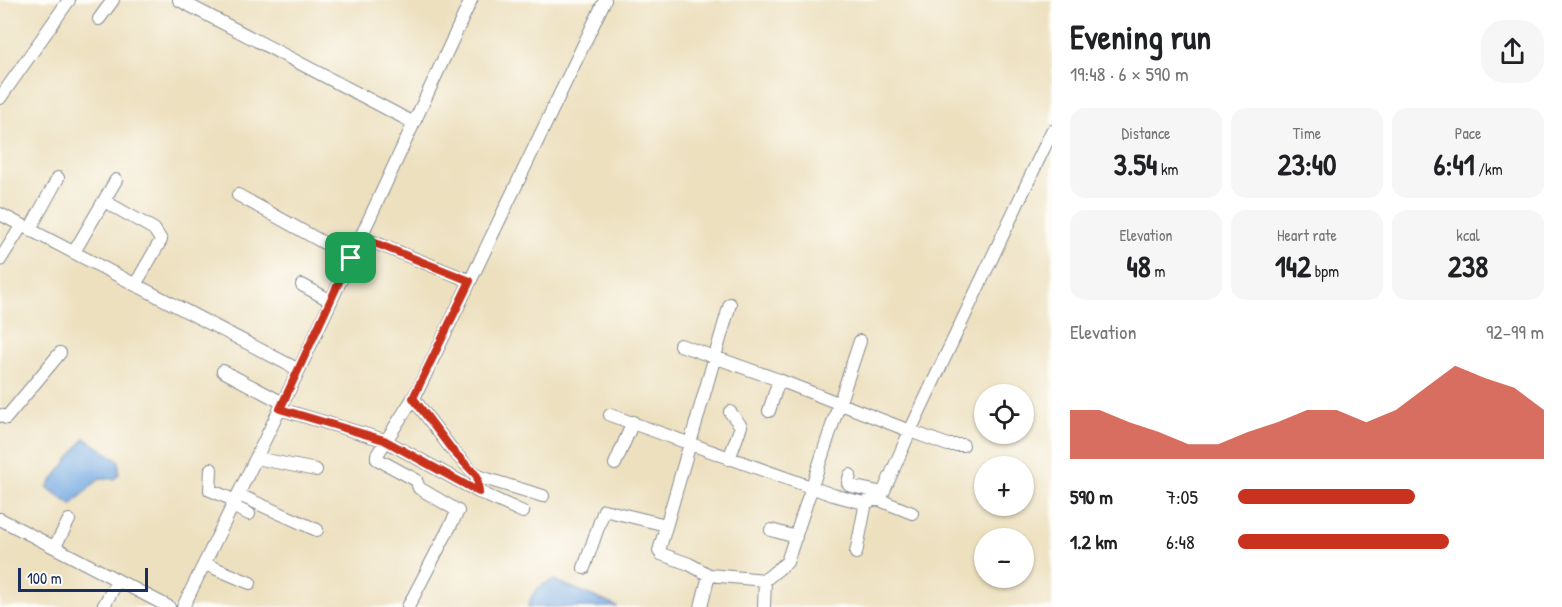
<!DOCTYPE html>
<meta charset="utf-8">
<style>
body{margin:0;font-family:"Patrick Hand",sans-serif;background:#f6f6f6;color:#202124;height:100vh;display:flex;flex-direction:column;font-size:22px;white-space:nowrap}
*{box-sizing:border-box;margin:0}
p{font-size:20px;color:#757577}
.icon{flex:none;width:33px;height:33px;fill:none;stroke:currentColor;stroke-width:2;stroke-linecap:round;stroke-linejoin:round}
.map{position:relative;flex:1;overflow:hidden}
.details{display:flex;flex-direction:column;background:#fff;width:510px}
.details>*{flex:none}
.fabs{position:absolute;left:974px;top:384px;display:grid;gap:12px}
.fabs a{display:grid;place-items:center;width:60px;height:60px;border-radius:50%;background:#fff;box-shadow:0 2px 4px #0004;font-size:30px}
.scale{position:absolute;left:18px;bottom:15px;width:130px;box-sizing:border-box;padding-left:6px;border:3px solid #1b2f5e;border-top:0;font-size:16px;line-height:21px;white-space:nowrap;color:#1b2f5e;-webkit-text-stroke:4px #fdfcf7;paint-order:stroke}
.pin{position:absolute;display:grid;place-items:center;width:51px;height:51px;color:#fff;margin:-26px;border-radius:12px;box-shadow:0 3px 9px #0006}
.round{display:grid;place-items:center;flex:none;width:63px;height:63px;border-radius:24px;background:#f6f6f6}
.summary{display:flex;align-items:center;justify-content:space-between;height:102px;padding:0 18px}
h1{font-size:33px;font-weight:700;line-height:45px}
.figures{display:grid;grid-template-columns:repeat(3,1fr);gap:9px;height:102px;padding:6px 18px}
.figures div{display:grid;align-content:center;border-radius:15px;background:#f6f6f6;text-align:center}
.figures b{font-size:30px;font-weight:700}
.figures small{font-size:16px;font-weight:400}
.figures p{font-size:16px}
.chart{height:168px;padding:12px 18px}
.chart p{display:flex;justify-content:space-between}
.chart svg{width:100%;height:108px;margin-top:6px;fill:#c8321e;opacity:.7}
ul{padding:0 18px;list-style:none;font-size:20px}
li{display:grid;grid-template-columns:96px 72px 1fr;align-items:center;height:45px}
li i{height:15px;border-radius:8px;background:#c8321e}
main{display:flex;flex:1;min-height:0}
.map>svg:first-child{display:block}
.water{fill:#73a9e1;stroke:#476ca0;stroke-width:1.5}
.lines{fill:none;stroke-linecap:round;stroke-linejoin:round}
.minor-casing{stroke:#84888e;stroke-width:14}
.minor{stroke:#fff;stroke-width:12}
.route-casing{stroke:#fff;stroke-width:12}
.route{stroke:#c8321e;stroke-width:8}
</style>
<main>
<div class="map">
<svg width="1052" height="607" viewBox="0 0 1052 607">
<rect width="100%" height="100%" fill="#fdfcf7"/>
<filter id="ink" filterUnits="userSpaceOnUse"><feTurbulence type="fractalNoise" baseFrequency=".0167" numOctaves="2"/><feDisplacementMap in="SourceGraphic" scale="12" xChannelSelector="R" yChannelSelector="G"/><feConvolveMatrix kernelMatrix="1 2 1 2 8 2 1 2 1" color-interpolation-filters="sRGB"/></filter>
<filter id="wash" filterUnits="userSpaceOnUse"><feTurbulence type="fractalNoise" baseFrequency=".008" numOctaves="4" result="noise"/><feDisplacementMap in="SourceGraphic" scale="24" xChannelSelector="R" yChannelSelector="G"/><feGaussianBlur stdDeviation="1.35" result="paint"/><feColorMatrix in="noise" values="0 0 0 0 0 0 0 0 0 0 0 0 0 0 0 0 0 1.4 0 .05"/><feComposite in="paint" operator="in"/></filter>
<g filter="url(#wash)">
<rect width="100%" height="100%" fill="#ede0bf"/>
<path class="water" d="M 85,438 L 119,461 L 119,474 L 114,479 L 100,478 L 71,505 L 47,487 Z
M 554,580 L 618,607 L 528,607 C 532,592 539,585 554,580 Z"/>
</g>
<g filter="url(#ink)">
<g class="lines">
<g class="minor-casing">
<path id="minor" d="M 179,0 L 414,123
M 99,19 L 113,0
M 0,98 L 69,0
M 238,195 L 351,258
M 104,201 L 154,229 L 161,240 L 135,285
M 0,214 L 299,370
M 30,229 L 58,178
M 361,237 L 470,281
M 74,252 L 116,180
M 0,260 L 22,225
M 302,285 L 331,301
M 730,304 L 659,551 L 661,554 L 689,564 L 709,575 L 765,580 L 787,562 L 860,341
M 680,345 L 779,380 L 910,431 L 1052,131
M 223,371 L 283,403
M 413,398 L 453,451 L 477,476 L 479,492
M 280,409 L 384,440 L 479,492 L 523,512
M 769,411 L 779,380
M 0,415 L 6,418 L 60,353
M 610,415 L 833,495 L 864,503 L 877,499 L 883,493 L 910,431 L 948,445 L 963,445
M 256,458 L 316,470
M 729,459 L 741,426 L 730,412
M 615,464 L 633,422
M 211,469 L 210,490 L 236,501
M 850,475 L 848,483 L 851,486 L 883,493
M 477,476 L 543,496
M 239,495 L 317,530
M 877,499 L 912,513
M 234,507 L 249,514
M 0,519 L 169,607
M 771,530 L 796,537
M 55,546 L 69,520
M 856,553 L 866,502
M 205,564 L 250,583
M 584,568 L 604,510 L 666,525
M 103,607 L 117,582
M 183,607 L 299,370 L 471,0
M 408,607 L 458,511 L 419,488 L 416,480 L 377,459 L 377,455 L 417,392 L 605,0
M 701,607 L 709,575
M 764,607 L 765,580"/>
</g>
<use href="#minor" class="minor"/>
</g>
</g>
<g class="lines" filter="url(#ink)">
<g class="route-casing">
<path id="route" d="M 360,237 L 470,281 L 413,398 L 453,451 L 477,476 L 479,492 L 384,440 L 280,409 Z"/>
</g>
<use href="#route" class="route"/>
</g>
</svg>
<div class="fabs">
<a><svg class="icon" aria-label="locate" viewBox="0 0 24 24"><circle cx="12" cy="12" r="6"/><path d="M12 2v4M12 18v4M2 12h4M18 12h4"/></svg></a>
<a>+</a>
<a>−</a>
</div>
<div class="scale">100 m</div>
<div class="pin" style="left:351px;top:258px;background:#1e9e55"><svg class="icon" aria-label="arrive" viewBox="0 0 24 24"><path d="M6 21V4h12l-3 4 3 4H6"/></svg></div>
</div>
<section class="details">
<div class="summary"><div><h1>Evening run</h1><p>19:48 · 6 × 590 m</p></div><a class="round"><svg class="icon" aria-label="share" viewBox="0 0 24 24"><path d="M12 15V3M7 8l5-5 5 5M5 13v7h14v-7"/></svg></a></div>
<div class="figures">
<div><p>Distance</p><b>3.54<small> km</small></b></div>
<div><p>Time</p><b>23:40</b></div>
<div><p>Pace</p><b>6:41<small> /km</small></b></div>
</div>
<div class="figures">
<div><p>Elevation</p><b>48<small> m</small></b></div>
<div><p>Heart rate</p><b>142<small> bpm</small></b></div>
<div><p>kcal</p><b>238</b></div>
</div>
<div class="chart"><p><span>Elevation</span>92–99 m</p>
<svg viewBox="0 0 160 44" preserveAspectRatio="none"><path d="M0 44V24L10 24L20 29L30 33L40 38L50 38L60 33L70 29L80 24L90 24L100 29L110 24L120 15L130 6L140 11L150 15L160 24V44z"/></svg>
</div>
<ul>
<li><b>590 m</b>7:05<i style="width:58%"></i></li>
<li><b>1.2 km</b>6:48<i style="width:69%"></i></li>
</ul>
</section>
</main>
